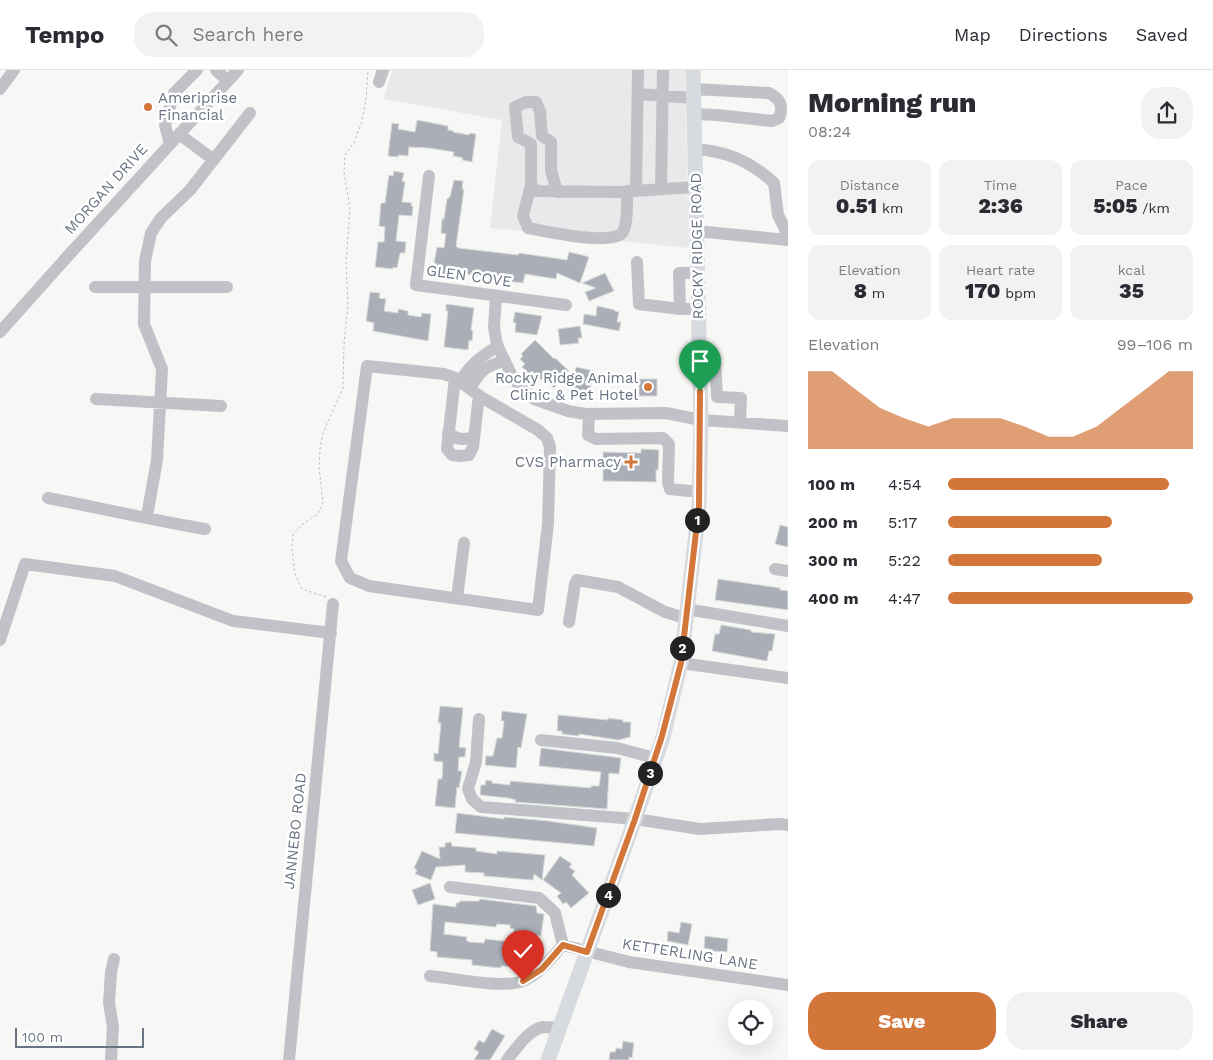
<!DOCTYPE html>
<meta charset="utf-8">
<style>
body{margin:0;font-family:"Work Sans",sans-serif;background:#f2f2f3;color:#2b2b33;height:100vh;display:flex;flex-direction:column;font-size:19px;white-space:nowrap}
*{box-sizing:border-box;margin:0}
p{font-size:16px;color:#7c7c81}
.icon{flex:none;width:28px;height:28px;fill:none;stroke:currentColor;stroke-width:2;stroke-linecap:round;stroke-linejoin:round}
.map{position:relative;flex:1;overflow:hidden}
.side{display:flex;flex-direction:column;background:#fff;width:425px}
.side>*{flex:none}
.controls{position:absolute;left:728px;top:930px;display:grid;gap:10px}
.controls a{display:grid;place-items:center;width:45px;height:45px;border-radius:50%;background:#fff;box-shadow:0 5px 20px #0002;font-size:25px}
.scale{position:absolute;left:15px;bottom:12px;width:129px;box-sizing:border-box;padding-left:5px;border:2px solid #6a7483;border-top:0;font-size:14px;line-height:18px;white-space:nowrap;color:#6a7483;-webkit-text-stroke:4px #fff;paint-order:stroke}
.pin{position:absolute;display:grid;place-items:center;width:42px;height:42px;color:#fff;margin:-51px -21px;border-radius:50% 50% 50% 0;rotate:-45deg;box-shadow:0 0 5px #0007}
.pin .icon{rotate:45deg}
.km{position:absolute;width:25px;height:25px;margin:-12px;border-radius:50%;background:#222;color:#fff;font-size:14px;line-height:25px;text-align:center}
.round{display:grid;place-items:center;flex:none;width:52px;height:52px;border-radius:20px;background:#f2f2f3}
.headline{display:flex;align-items:center;justify-content:space-between;height:85px;padding:0 20px}
h1{font-size:28px;font-weight:800;line-height:38px}
.stats{display:grid;grid-template-columns:repeat(3,1fr);gap:8px;height:85px;padding:5px 20px}
.stats div{display:grid;align-content:center;border-radius:12px;background:#f2f2f3;text-align:center}
.stats b{font-size:21px;font-weight:800}
.stats small{font-size:14px;font-weight:400}
.stats p{font-size:14px}
.chart{height:140px;padding:10px 20px}
.chart p{display:flex;justify-content:space-between}
.chart svg{width:100%;height:90px;margin-top:5px;fill:#d3763a;opacity:.7}
.action{display:flex;gap:10px;margin-top:auto;padding:10px 20px}
.action a{flex:1;height:58px;border-radius:20px;background:#d3763a;color:#fff;font-size:20px;font-weight:800;line-height:58px;text-align:center}
.action a+a{background:#f2f2f3;color:#2b2b33}
ul{padding:0 20px;list-style:none;font-size:16px}
li{display:grid;grid-template-columns:80px 60px 1fr;align-items:center;height:38px}
li i{height:12px;border-radius:6px;background:#d3763a}
header{display:flex;align-items:center;gap:30px;box-sizing:border-box;height:70px;padding:0 25px;background:#fff;border-bottom:1px solid #e1e1e2}
header strong{font-size:24px}
nav{display:flex;gap:28px;margin-inline-start:auto;font-size:18px}
.search{width:350px;height:45px;background:#f2f2f3;display:flex;align-items:center;gap:12px;box-sizing:border-box;padding:0 18px;border-radius:20px;color:#7c7c81;font-size:19px}
main{display:flex;flex:1;min-height:0}
.map>svg:first-child{display:block}
.built{fill:#e8e9e9}
.building{fill:#aaafb7;stroke:#d9d9d8;fill-rule:evenodd}
.lines{fill:none;stroke-linecap:round;stroke-linejoin:round}
.path{stroke:#babcbf;stroke-width:1;stroke-dasharray:2.5 2.5;stroke-linecap:butt}
.minor{stroke:#c0c2c7;stroke-width:12}
.major{stroke:#d7dade;stroke-width:15}
.route-casing{stroke:#fff;stroke-width:10}
.route{stroke:#d3763a;stroke-width:6}
.poi-dot{fill:#d3763a;stroke:#fff;stroke-width:2}
.labels{text-anchor:middle;dominant-baseline:central;stroke-width:5;stroke-linejoin:round;paint-order:stroke}
.poi-label{font-size:15px;fill:#6a7483;stroke:#fff;text-anchor:end}
.street-label{font-size:15px;fill:#6a7483;stroke:#fff}
</style>
<header>
<strong>Tempo</strong>
<div class="search"><svg class="icon" aria-label="search" viewBox="0 0 24 24"><circle cx="10" cy="10" r="6"/><path d="M15 15l6 6"/></svg>Search here</div>
<nav><a>Map</a><a>Directions</a><a>Saved</a></nav>
</header>
<main>
<div class="map">
<svg width="788" height="990" viewBox="0 0 788 990">
<rect width="100%" height="100%" fill="#f7f8f5"/>
<path class="built" d="M 392,0 L 685,0 L 689,178 L 490,158 L 502,50 L 384,29 Z"/>
<path class="building" d="M 417,50 L 448,56 L 448,60 L 454,61 L 453,62 L 469,65 L 470,63 L 476,64 L 472,92 L 462,90 L 463,88 L 453,86 L 454,82 L 429,78 L 409,77 L 408,86 L 398,85 L 398,87 L 388,86 L 392,53 L 399,54 L 398,59 L 415,62 Z
M 394,101 L 404,103 L 402,111 L 405,112 L 402,132 L 412,133 L 411,136 L 413,136 L 412,146 L 399,145 L 396,171 L 406,172 L 405,183 L 400,183 L 397,198 L 393,197 L 393,199 L 375,197 L 378,172 L 384,172 L 385,157 L 379,156 L 381,133 L 385,133 L 389,105 L 393,106 Z
M 454,110 L 463,111 L 462,119 L 464,119 L 456,176 L 458,178 L 518,185 L 519,183 L 567,190 L 569,182 L 582,185 L 589,187 L 580,213 L 557,203 L 556,209 L 525,204 L 523,213 L 497,210 L 497,205 L 485,204 L 484,208 L 454,201 L 453,206 L 442,204 L 443,199 L 436,198 L 437,194 L 434,193 L 437,177 L 444,178 L 446,164 L 441,163 L 442,149 L 444,149 L 447,129 L 450,127 Z
M 605,203 L 614,221 L 589,231 L 585,222 L 596,218 L 582,213 Z
M 370,222 L 380,223 L 379,228 L 386,229 L 384,241 L 398,243 L 398,239 L 408,241 L 408,245 L 421,247 L 422,243 L 431,244 L 428,271 L 373,261 L 374,253 L 366,251 Z
M 446,234 L 474,238 L 471,260 L 473,261 L 472,271 L 469,270 L 468,280 L 444,277 L 448,241 L 446,241 Z
M 597,236 L 615,240 L 615,241 L 619,242 L 617,252 L 621,252 L 619,261 L 583,254 L 584,244 L 596,246 Z
M 515,242 L 542,246 L 537,265 L 515,262 L 516,253 L 513,252 Z
M 580,256 L 582,268 L 578,268 L 579,273 L 560,275 L 558,259 Z
M 535,270 L 554,289 L 555,288 L 569,301 L 554,318 L 547,312 L 545,313 L 532,301 L 529,304 L 522,297 L 525,294 L 520,289 L 523,286 L 521,284 Z
M 576,297 L 594,301 L 589,323 L 570,321 Z
M 639,309 L 657,309 L 657,326 L 639,326 Z
M 641,379 L 659,380 L 658,400 L 656,400 L 656,412 L 603,411 L 603,382 L 641,383 Z
M 780,455 L 788,457 L 788,477 L 775,474 Z
M 718,509 L 780,518 L 780,520 L 788,521 L 788,540 L 715,530 Z
M 721,555 L 751,560 L 751,562 L 775,564 L 772,581 L 769,581 L 767,591 L 712,581 L 715,564 L 719,564 Z
M 440,636 L 463,638 L 459,677 L 466,678 L 465,687 L 459,687 L 458,701 L 462,701 L 459,718 L 457,717 L 455,738 L 435,736 L 438,709 L 442,709 L 443,692 L 434,691 L 434,683 L 438,684 L 441,653 L 438,653 Z
M 502,641 L 527,644 L 521,678 L 518,677 L 516,698 L 485,695 L 486,686 L 493,686 L 497,668 L 502,668 L 504,651 L 501,651 Z
M 558,645 L 608,650 L 608,648 L 623,650 L 623,652 L 631,652 L 630,667 L 618,670 L 579,664 L 579,666 L 562,664 L 562,661 L 557,661 Z
M 541,678 L 621,688 L 619,704 L 609,703 L 607,739 L 515,732 L 516,730 L 508,728 L 480,725 L 481,715 L 485,715 L 486,710 L 492,711 L 492,713 L 510,715 L 510,711 L 591,718 L 591,716 L 599,716 L 601,702 L 539,696 Z
M 457,743 L 504,749 L 504,747 L 548,751 L 597,758 L 594,776 L 455,763 Z
M 451,772 L 452,776 L 476,778 L 476,781 L 497,784 L 497,781 L 545,785 L 542,810 L 534,804 L 533,810 L 484,806 L 484,803 L 465,802 L 465,795 L 436,797 L 431,810 L 415,804 L 417,800 L 414,798 L 422,781 L 440,789 L 439,777 L 445,777 L 445,773 Z
M 560,786 L 572,794 L 569,797 L 575,801 L 572,805 L 589,823 L 571,838 L 566,832 L 563,834 L 557,826 L 561,823 L 543,810 Z
M 430,813 L 435,829 L 418,835 L 412,820 Z
M 480,829 L 536,836 L 537,843 L 544,844 L 541,866 L 531,865 L 529,892 L 521,891 L 520,897 L 501,896 L 501,898 L 472,895 L 472,890 L 437,887 L 437,882 L 430,881 L 433,834 L 456,837 L 456,833 L 459,833 L 460,831 L 479,831 ZM 445,852 L 496,857 L 497,854 L 510,855 L 510,858 L 514,859 L 513,872 L 485,869 L 484,873 L 469,872 L 466,870 L 467,867 L 444,864 Z
M 681,852 L 692,854 L 688,875 L 667,871 L 668,861 L 679,863 Z
M 705,866 L 728,869 L 727,882 L 713,881 L 713,880 L 704,878 Z
M 492,959 L 505,966 L 490,990 L 474,990 L 479,982 L 474,979 L 479,970 L 484,973 Z
M 623,971 L 634,973 L 632,988 L 629,987 L 629,990 L 609,990 L 610,982 L 615,982 L 616,978 L 622,979 Z"/>
<g class="lines">
<path class="path" d="M 326,527 L 302,519 L 295,504 L 292,480 L 293,464 L 304,453 L 318,444 L 323,433 L 319,396 L 320,380 L 323,363 L 343,318 L 344,274 L 348,234 L 346,192 L 350,139 L 344,102 L 345,85 L 354,73 L 361,54 L 366,30 L 368,0"/>
<path class="minor" d="M 216,0 L 228,11
M 379,12 L 383,0
M 0,19 L 14,0
M 694,19 L 769,23 C 780,29 784,35 779,48 L 772,51 L 717,45 L 694,44
M 638,24 L 694,28
M 179,64 L 214,90
M 170,74 L 165,55 L 174,23 L 197,0
M 694,79 C 727,81 750,91 774,113 L 778,145 L 785,159 L 786,170
M 429,106 L 416,215 L 566,235
M 531,115 L 523,146 L 528,158 C 546,161 609,176 622,163 C 628,156 627,130 627,121
M 661,119 L 663,0
M 636,120 L 638,0
M 557,122 L 551,100 L 551,72 L 542,66 L 540,41 L 536,32 L 526,32 L 515,37 L 518,67 L 531,74 L 531,115 L 537,121 L 619,122 L 695,117
M 696,161 L 788,170
M 637,192 L 639,234 L 680,239
M 697,203 L 679,203 L 680,239 L 698,239
M 95,217 L 227,217
M 496,226 L 494,257 L 497,275 L 513,308 L 523,320 L 534,329 L 568,341 L 586,344 L 666,343 L 701,350 L 788,356
M 0,262 L 67,187 L 238,0
M 699,288 L 715,288 L 717,327 L 741,328 L 740,352
M 367,296 L 444,304 L 455,308 L 481,327 L 538,360 L 547,368 L 550,377 L 548,454 L 538,540 L 369,516 L 350,508 L 341,491 Z
M 455,308 L 447,379 L 452,385 L 460,386 L 469,385 L 473,377 L 479,325
M 460,312 C 470,294 481,287 498,276
M 470,319 C 479,302 485,296 504,291
M 96,329 L 221,336
M 589,344 L 588,365 L 596,369 L 663,368 L 669,374 L 668,412 L 670,419 L 699,422
M 448,363 C 457,370 464,370 474,367
M 48,428 C 100,438 152,450 205,459
M 147,446 L 157,390 L 162,299 L 144,254 L 145,191 L 151,163 L 161,148 L 190,120 L 250,43
M 775,499 L 788,501
M 457,528 L 464,473
M 686,539 L 788,556
M 569,552 L 575,514 L 577,510 L 618,517 L 665,542 L 685,548
M 0,570 L 25,494 L 115,506 L 233,551 L 331,563
M 681,593 L 788,608
M 479,649 L 476,692 L 468,719 L 472,729 L 481,737 L 635,749 L 700,759 L 780,754 L 788,755
M 541,670 L 617,678 L 655,688
M 450,817 L 539,828 L 555,843 L 563,875
M 430,906 C 453,908 502,919 523,911 C 540,904 551,888 563,875 L 629,892 L 788,915
M 111,990 L 113,957 L 109,933 L 111,902 L 114,889
M 289,990 L 333,534
M 507,990 C 516,979 528,960 543,957 C 548,957 555,958 560,958"/>
<path class="major" d="M 548,990 L 635,749 L 663,667 L 681,593 L 699,436 L 701,350 L 693,0"/>
</g>
<g class="lines">
<g class="route-casing">
<path id="route" d="M 523,911 L 542,899 L 563,875 L 587,882 L 635,749 L 662,666 L 681,593 L 699,436 L 700,321"/>
</g>
<use href="#route" class="route"/>
</g>
<g class="poi-dot">
<circle cx="148" cy="37" r="5"/>
<circle cx="648" cy="317" r="5"/>
<path d="M628.5 384.5h5v5h5v5h-5v5h-5v-5h-5v-5h5z"/>
</g>
<g class="labels">
<g class="poi-label">
<text x="158" y="28" text-anchor="start">Ameriprise<tspan x="158" dy="17">Financial</tspan></text>
<text x="638" y="308">Rocky Ridge Animal<tspan x="638" dy="17">Clinic &amp; Pet Hotel</tspan></text>
<text x="621" y="392">CVS Pharmacy</text>
</g>
<g class="street-label">
<text transform="translate(106 119) rotate(-48)">MORGAN DRIVE</text>
<text transform="translate(697 176) rotate(-91)">ROCKY RIDGE ROAD</text>
<text transform="translate(469 206) rotate(8)">GLEN COVE</text>
<text transform="translate(295 761) rotate(-84)">JANNEBO ROAD</text>
<text transform="translate(690 884) rotate(9)">KETTERLING LANE</text>
</g>
</g>
</svg>
<div class="controls">
<a><svg class="icon" aria-label="locate" viewBox="0 0 24 24"><circle cx="12" cy="12" r="6"/><path d="M12 2v4M12 18v4M2 12h4M18 12h4"/></svg></a>
</div>
<div class="scale">100 m</div>
<div class="pin" style="left:700px;top:321px;background:#1e9e55"><svg class="icon" aria-label="arrive" viewBox="0 0 24 24"><path d="M6 21V4h12l-3 4 3 4H6"/></svg></div>
<div class="pin" style="left:523px;top:911px;background:#d93025"><svg class="icon" aria-label="check" viewBox="0 0 24 24"><path d="M5 12l5 5 9-10"/></svg></div>
<b class="km" style="left:697px;top:450px">1</b>
<b class="km" style="left:682px;top:578px">2</b>
<b class="km" style="left:650px;top:703px">3</b>
<b class="km" style="left:608px;top:825px">4</b>
</div>
<section class="side">
<div class="headline"><div><h1>Morning run</h1><p>08:24</p></div><a class="round"><svg class="icon" aria-label="share" viewBox="0 0 24 24"><path d="M12 15V3M7 8l5-5 5 5M5 13v7h14v-7"/></svg></a></div>
<div class="stats">
<div><p>Distance</p><b>0.51<small> km</small></b></div>
<div><p>Time</p><b>2:36</b></div>
<div><p>Pace</p><b>5:05<small> /km</small></b></div>
</div>
<div class="stats">
<div><p>Elevation</p><b>8<small> m</small></b></div>
<div><p>Heart rate</p><b>170<small> bpm</small></b></div>
<div><p>kcal</p><b>35</b></div>
</div>
<div class="chart"><p><span>Elevation</span>99–106 m</p>
<svg viewBox="0 0 160 44" preserveAspectRatio="none"><path d="M0 44V6L10 6L20 15L30 24L40 29L50 33L60 29L70 29L80 29L90 33L100 38L110 38L120 33L130 24L140 15L150 6L160 6V44z"/></svg>
</div>
<ul>
<li><b>100 m</b>4:54<i style="width:90%"></i></li>
<li><b>200 m</b>5:17<i style="width:67%"></i></li>
<li><b>300 m</b>5:22<i style="width:63%"></i></li>
<li><b>400 m</b>4:47<i style="width:100%"></i></li>
</ul>
<div class="action"><a>Save</a><a>Share</a></div>
</section>
</main>
